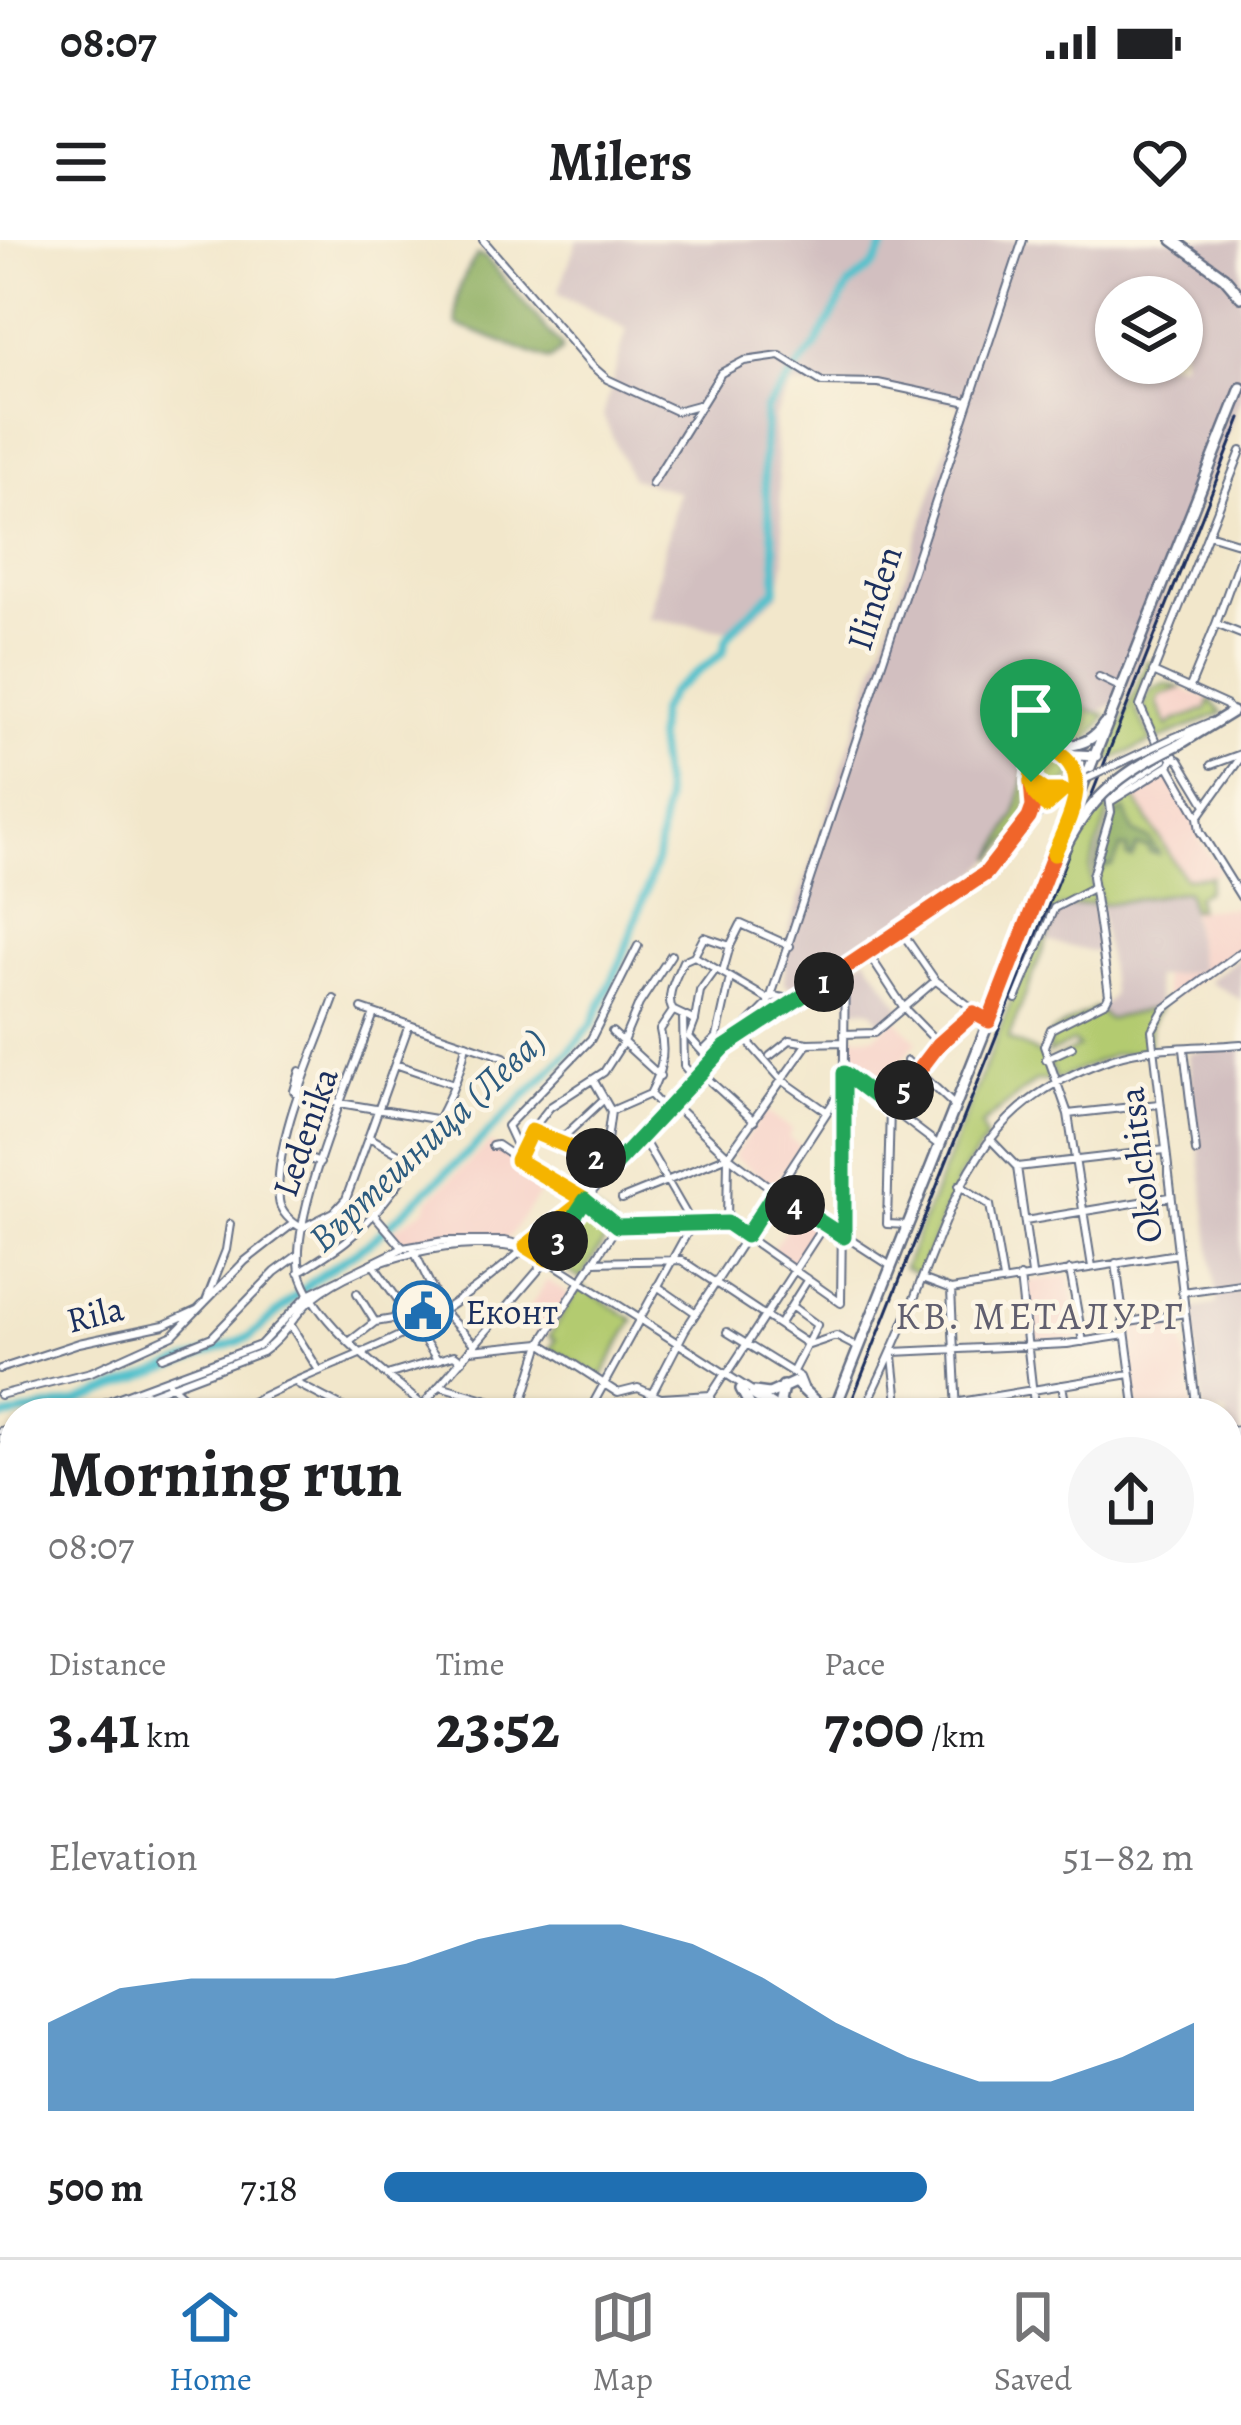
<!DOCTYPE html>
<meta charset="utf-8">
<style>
body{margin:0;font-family:Alegreya,serif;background:#f6f6f6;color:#202124;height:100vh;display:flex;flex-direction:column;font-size:45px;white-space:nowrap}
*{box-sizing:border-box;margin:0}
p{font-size:39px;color:#757577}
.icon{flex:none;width:66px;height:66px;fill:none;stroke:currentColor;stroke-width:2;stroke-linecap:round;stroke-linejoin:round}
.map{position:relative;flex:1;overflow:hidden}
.side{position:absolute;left:0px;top:1158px;width:1242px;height:861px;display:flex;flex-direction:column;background:#fff;border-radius:48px 48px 0 0;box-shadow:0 3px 9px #0004}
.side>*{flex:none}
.buttons{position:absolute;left:1095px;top:36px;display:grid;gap:24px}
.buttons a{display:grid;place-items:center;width:108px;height:108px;border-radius:50%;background:#fff;box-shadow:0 3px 9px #0004;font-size:60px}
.pin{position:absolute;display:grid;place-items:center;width:102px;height:102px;color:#fff;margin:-123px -51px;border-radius:50% 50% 50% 0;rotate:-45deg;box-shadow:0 0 12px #0007}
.pin .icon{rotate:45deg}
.km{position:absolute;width:60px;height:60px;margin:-30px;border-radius:50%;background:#222;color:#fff;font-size:33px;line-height:60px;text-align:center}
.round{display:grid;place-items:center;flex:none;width:126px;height:126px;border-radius:63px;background:#f6f6f6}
.head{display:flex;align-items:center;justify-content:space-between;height:204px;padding:0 48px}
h1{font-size:66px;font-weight:600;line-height:90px}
.metrics{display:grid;grid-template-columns:repeat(3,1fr);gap:18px;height:204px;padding:12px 48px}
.metrics div{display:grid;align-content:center}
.metrics b{font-size:60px;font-weight:600}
.metrics small{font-size:33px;font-weight:400}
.metrics p{font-size:33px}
.chart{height:336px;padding:24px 48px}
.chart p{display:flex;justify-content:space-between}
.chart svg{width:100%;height:216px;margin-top:12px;fill:#1f6fb2;opacity:.7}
ul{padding:0 48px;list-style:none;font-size:39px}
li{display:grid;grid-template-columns:192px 144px 1fr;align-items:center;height:90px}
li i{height:30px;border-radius:15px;background:#1f6fb2}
.status{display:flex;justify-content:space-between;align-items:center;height:84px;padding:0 60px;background:#fff;direction:ltr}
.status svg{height:33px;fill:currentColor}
header{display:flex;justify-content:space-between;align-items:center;height:156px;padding:0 48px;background:#fff;font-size:54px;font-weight:600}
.menu{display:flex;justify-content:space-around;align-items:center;height:168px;border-top:3px solid #e0e0e0;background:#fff;font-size:33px;color:#757577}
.menu a{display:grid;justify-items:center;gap:6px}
.menu .current{color:#1f6fb2}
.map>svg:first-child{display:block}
.built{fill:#f7d1c8}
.industrial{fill:#d2bfc0;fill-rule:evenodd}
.green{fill:#b3cb6f;stroke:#677d66;stroke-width:3}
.forest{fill:#8eaf62;stroke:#546f60;stroke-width:3}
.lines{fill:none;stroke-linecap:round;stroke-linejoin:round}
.stream{stroke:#54c1cc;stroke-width:3}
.river{stroke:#54c1cc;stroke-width:8}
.minor-casing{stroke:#666f84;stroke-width:10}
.major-casing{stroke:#666f84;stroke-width:14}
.minor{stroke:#fff;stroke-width:6}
.major{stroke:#fff;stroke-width:9}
.rail{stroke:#1b2f5e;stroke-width:3}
.minor-bridge-casing{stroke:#666f84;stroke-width:10;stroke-linecap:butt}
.major-bridge-casing{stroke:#666f84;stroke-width:14;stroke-linecap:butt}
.minor-bridge{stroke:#fff;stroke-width:6}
.major-bridge{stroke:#fff;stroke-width:9}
.split-1-casing{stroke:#fff;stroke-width:24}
.split-2-casing{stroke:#fff;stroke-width:24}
.split-3-casing{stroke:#fff;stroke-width:24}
.split-4-casing{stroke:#fff;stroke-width:24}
.split-5-casing{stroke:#fff;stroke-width:24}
.split-6-casing{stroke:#fff;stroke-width:24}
.split-7-casing{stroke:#fff;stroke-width:24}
.split-1{stroke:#f0652b;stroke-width:15}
.split-2{stroke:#22a559;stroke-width:15}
.split-3{stroke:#f5b400;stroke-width:15}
.split-4{stroke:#22a559;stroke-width:15}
.split-5{stroke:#22a559;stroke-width:15}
.split-6{stroke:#f0652b;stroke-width:15}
.split-7{stroke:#f5b400;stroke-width:15}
.labels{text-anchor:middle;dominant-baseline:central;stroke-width:9;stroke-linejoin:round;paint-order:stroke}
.street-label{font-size:36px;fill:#1b2f5e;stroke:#fcf5e5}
.poi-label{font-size:36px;fill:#1b2f5e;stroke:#fcf5e5;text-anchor:start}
.water-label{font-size:39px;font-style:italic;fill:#2c5b7f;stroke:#fcf5e5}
.neighbourhood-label{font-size:39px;letter-spacing:3px;fill:#615f6f;stroke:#fcf5e5}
</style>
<div class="status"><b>08:07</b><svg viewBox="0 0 49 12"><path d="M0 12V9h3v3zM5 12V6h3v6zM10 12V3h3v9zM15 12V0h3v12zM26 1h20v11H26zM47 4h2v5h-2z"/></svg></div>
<header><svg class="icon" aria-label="menu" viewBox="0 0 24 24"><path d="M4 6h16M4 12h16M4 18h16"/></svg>Milers<svg class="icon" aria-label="heart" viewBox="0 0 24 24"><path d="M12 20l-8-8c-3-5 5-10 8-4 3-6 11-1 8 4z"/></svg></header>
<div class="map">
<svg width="1241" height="2017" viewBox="0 0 1241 2017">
<rect width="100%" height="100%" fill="#fcf5e5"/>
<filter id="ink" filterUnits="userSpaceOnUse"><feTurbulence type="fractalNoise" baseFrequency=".00833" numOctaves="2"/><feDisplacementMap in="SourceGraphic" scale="24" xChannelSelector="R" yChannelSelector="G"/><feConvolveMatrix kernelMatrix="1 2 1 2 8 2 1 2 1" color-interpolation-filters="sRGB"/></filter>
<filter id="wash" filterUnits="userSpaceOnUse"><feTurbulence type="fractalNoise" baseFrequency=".004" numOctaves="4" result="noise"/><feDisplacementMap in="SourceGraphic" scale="48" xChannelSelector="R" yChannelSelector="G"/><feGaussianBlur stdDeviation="2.7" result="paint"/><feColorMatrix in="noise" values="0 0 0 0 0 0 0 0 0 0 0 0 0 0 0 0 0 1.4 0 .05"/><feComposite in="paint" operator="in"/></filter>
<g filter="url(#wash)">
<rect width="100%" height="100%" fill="#f2e7cb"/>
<path class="built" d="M 1180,448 L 1210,460 L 1207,470 L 1191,474 L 1168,488 L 1157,464 L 1159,455 Z
M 1166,531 L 1194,574 L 1200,600 L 1220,631 L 1211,636 L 1184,638 L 1132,554 Z
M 1241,667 L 1241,708 L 1166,763 L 1162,736 L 1200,730 L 1191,670 Z
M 895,778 L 917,801 L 877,854 L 848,831 L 849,796 L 875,796 Z
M 765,871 L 793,890 L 788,897 L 800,906 L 773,945 L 733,917 Z
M 490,903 L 549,940 L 508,998 L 443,1000 L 405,1006 L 393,990 L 426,968 L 429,959 Z
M 799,970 L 819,984 L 793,1024 L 772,1010 Z
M 1069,1036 L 1080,1100 L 1030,1104 L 1024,1042 Z
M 547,1040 L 569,1055 L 543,1096 L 521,1082 Z
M 1180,1074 L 1193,1173 L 1138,1173 L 1126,1082 Z
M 0,1786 L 15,1788 L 15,1865 L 0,1862 Z
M 292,2004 L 370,2004 L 371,2007 L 339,2017 L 308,2017 L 290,2007 Z"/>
<path class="industrial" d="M 577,0 L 1241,0 L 1241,157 L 1125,457 L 1025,516 L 1016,573 L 993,619 L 977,634 L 799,753 L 784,743 L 788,693 L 961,164 L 881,148 L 791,146 L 774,179 L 785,321 L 779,354 L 737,392 L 648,378 L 678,252 L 631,238 L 603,176 L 627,89 L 558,53 ZM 1116,57 L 1182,57 L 1182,123 L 1116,123 Z
M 1187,651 L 1200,731 L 1154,737 L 1159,768 L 1113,779 L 1101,776 L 1095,768 L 1107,762 L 1112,754 L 1100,665 Z
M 1094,663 L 1101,714 L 1046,701 L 1059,668 Z
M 1241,716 L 1241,760 L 1209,741 Z
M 866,717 L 901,767 L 881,784 L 872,770 L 849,768 L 850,730 Z
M 1241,808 L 1241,1995 L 1209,2017 L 906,2017 L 905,2004 L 1227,2004 L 1227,1173 L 1204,1173 L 1191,1069 L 1217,1064 L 1188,813 Z"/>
<path class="green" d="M 1147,421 L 1154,424 L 1136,470 L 1152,502 L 1106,522 Z
M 1166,444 L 1180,448 L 1159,456 L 1157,464 L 1168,487 L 1174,481 L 1206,470 L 1210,460 L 1222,473 L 1158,500 L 1143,467 L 1152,449 Z
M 1082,468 L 1106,475 L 1090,498 L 1037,512 L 1025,530 L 1025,517 L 1020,514 L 1030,505 L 1069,494 Z
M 1054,515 L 1069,525 L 1073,538 L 1057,548 L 1039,546 L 1033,536 L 1034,525 L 1043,516 Z
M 1025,533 C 1032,578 1021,586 993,619 L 1016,573 Z
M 1131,552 L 1184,638 L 1211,636 L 1207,651 L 1196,656 L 1198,669 L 1191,670 L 1187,651 L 1100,665 L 1095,628 L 1115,572 L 1114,563 Z
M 1108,560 L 1110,569 L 1090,628 L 1094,663 L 1059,668 L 1008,799 L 1042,815 L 1051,840 L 1036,841 L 981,885 L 986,900 L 960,936 L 919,1035 L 904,1028 L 1083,583 L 1089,573 Z
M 1095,768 L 1108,779 L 1159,768 L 1150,785 L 1149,809 L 1113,815 L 1056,840 L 1049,822 L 1079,807 L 1073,802 L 1048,814 L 1051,793 Z
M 586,963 L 614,986 L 580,1039 L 550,1019 Z
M 580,1046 L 634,1080 L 601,1137 L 550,1109 L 555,1100 L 549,1096 Z
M 1241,1203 L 1241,1334 L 1227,1335 L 1227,1205 Z
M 381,2004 L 855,2004 L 855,2017 L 385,2017 Z"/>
<path class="forest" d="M 477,15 L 485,17 L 561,106 L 561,111 L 550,120 L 457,85 C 454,55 460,40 477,15 Z
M 1125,570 L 1134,593 L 1150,599 L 1159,614 L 1149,612 L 1149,607 L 1137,606 L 1132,618 L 1127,617 L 1127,608 L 1121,607 L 1113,625 L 1101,629 L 1097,625 L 1102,607 L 1108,602 L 1113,578 Z
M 0,1398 L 15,1404 L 15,1726 L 0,1737 Z"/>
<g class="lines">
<path class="stream" d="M 0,1884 L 15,1883"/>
<path class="river" d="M 22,1173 L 77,1162 L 250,1097 L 314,1040 L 374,999 L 472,909 L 569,812 L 592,784 L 622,719 L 657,619 L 665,562 L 657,499 L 659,473 L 671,452 L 723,413 L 727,398 L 742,379 L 776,349 C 778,310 767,275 764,236 C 762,214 767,193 765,170 L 814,108 L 849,46 L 875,24 L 887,0
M 0,1178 L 15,1175"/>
</g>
</g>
<g filter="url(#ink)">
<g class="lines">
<g class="minor-casing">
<path id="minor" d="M 483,0 L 592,126 L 607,139 L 676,171 L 698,165
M 652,244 L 721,133 L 744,121 L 780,116 L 822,142 L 878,143 L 968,162
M 1208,294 L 1241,304
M 1241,315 L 1216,384 L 1241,394
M 1153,432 L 1226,465 L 1232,472
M 1099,437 L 1122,448
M 1190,447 L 1216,384
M 1175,497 L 1210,482
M 1170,516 L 1179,520 L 1206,565
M 1174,516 L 1169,526 L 1198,577 L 1200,591 L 1241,657
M 1211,525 L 1241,514
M 1110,562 L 1168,526
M 1198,577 L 1241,517
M 1030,582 L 1059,554
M 901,691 L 935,740 L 989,781
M 868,713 L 904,768 L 939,804
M 694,716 L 704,697 L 730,706 L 741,684 L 790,706
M 694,716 L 769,760
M 723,731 L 730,706
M 334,759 C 314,814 273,901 279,960 C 280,972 291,982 302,988 L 334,972 L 346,959 L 409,785
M 770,759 L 1023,0
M 1016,759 L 1054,668 L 1094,647
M 783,760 L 780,771 L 769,769 L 768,761 L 774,756 L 793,760
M 362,769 L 504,817
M 783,769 L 967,648 L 986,633 L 1021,592
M 673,771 C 664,756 677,736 683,721 L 694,716
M 674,771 L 695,781 L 689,797 L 711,821
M 374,773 C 355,828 283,988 302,1038 C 320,1087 384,1132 422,1165
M 683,776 L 684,826 L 694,838
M 695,780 L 700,751 L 716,729
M 612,792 L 660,836
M 844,794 L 874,793 L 935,741
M 743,796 L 782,840 L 826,871
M 743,796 L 777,773
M 1184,809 L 1196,912
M 704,810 L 717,797 L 730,738
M 770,816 L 790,800 L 808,803
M 1046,819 L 1072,807
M 907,821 L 955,866
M 395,824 L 454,844
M 300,831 L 294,851 L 298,856 L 441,880
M 700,832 L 754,881
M 844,833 L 940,906
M 594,841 L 611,871 L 604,922
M 650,854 C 661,833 666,813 660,790 L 673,771
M 671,862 L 728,916 L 775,951 L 891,1026
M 611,871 L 650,854 L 663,868
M 1068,874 L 1159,864
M 531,891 L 613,927
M 369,897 L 413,922
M 990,899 L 1017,927 L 1032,1034
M 559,901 L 604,859
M 492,906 L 497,905 C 536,932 579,955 616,986 L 727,983 L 841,1063
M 520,914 L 507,886 L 591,799 L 638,706
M 299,915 L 320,923
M 517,920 L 531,891 L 550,867 L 604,832 L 622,804 L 639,764 L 671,715
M 1017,927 L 1165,910
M 959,945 L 990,965 L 1003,1040
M 622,959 L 728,916 L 808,803 L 844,802
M 372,972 L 403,1008
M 1025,981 L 1170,957
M 727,983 L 728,916
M 908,985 L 887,984 L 890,868 L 939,804 L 974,773
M 527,1006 L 582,962
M 414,1011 L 443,1071 L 475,1105
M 593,1022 L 681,1020 L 809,1105 L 836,1096 L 859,1108
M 1116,1023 L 1136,1173
M 374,1026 L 403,1067
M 1092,1027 L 1068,874 L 1044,806 L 1051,789 L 1106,761 L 1109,755 L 1092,636 L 1111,572 L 1109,556 L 1164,520 L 1140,466 L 1241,211
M 1070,1030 L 1083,1102
M 299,1032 C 315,1022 332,1012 346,1001 C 394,962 456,865 466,804
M 1020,1037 L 1035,1173
M 922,1039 L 951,1050 L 1177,1014
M 657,1046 L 696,1073
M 951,1050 L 957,1173
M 1182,1052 L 1241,1044
M 357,1053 L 375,1082
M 206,1061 L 226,1010 L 230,984
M 841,1063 L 845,727
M 791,1066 L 817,1085 L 792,1133
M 1123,1083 L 1185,1073
M 290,1084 L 318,1129
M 779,1085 L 808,1039
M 415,1087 L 437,1119
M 727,1092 L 800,1137 L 804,1147
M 349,1102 L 375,1082 L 393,1079 L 403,1067 L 419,1059
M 471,1110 L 541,1103 L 618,1153 L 638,1148 L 661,1158 L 711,1155
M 893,1112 L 1067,1104 L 1125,1095
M 893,1116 L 899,1173
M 162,1117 L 212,1097 L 275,1032 L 298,1015
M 0,1129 L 79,1103 L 164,1085 L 197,1070
M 729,1131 L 824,985
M 387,1135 L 454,1115 L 462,1121
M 169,1143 L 202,1173
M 298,1144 L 354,1173
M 1062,1145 L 1067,1173
M 440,1146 L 533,1173
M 146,1153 L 151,1173
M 0,1155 L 91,1132 L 173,1095 L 245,1021 L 294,983
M 751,1155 L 778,1173
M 676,1159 L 677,1173
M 76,1173 L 260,1105 L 309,1054 L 403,1008 L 444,1001 L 505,1001 L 526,1006 L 782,1170
M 100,1173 L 262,1112 C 284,1098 294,1074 313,1058 C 363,1017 465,994 527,1010
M 130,1173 L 148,1161
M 232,1173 C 286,1141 345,1123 401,1095 C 446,1072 486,1042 524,1009
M 416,1173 L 547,1020 L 585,960 L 671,862 L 768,764
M 519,1173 L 541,1103 L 617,986
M 588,1173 L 692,984 L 647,906 L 638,898
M 642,1173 L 685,1090 L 844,846
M 712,1173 L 711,1155 L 724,1135
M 863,1173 C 883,1131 902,1090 919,1046 C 963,933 988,861 1113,818 C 1151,805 1200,808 1241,804
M 893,1173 L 1130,1134
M 1197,1173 L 1152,790 L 1164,769 L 1241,712
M 0,1191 L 15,1188
M 0,1198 L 15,1195
M 0,1225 L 15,1240
M 4,1269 L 15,1271
M 0,1278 L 15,1287
M 0,1329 L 15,1322
M 1227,1340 L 1241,1338
M 0,1358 L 15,1363
M 1227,1638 L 1241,1636
M 15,1743 L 15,1746
M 0,1783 L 15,1785
M 189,2004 L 208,2017
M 209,2004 L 217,2011 L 252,2006
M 376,2004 L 380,2017
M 435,2004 L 451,2017
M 985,2004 L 987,2017
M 286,2008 L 302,2017
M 250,2017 L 252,2004"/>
</g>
<g class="major-casing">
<path id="major" d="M 1173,0 L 1224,37 L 1241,57
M 1180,504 L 1232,472
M 1060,514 L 1096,516
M 1061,514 L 1074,530 L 1076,552
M 1031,542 L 1045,551 L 1063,551
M 1023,591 C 1027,582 1032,573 1033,564 C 1035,548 1023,529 1037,517 C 1057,498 1084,516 1104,484
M 783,1146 L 780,1162 L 788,1173
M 741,1149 L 754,1173
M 754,1152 L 769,1154 L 795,1142 L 820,1166 L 835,1163
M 833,1173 L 1241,148
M 1227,1193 L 1241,1191
M 1227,1200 L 1241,1198
M 868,2017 L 868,2004"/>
</g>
<use href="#minor" class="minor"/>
<use href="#major" class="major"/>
<path class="rail" d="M 847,1173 L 1241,178
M 912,2017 L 913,2004"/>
<g class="minor-bridge-casing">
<path id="minor-bridge" d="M 1067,548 L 1175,497"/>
</g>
<g class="major-bridge-casing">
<path id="major-bridge" d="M 1046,649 C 1077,573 1104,539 1180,504"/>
</g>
<use href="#minor-bridge" class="minor-bridge"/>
<use href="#major-bridge" class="major-bridge"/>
</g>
</g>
<g class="lines" filter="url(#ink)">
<g class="split-1-casing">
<path id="split-1" d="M 824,742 L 986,633 L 1029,578 L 1033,567 L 1031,542"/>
</g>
<g class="split-2-casing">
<path id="split-2" d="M 596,918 L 613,927 L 725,807 L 824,742"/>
</g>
<g class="split-3-casing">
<path id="split-3" d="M 558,1001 L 547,1019 L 526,1006 L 585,960 L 517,920 L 531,891 L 596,918"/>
</g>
<g class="split-4-casing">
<path id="split-4" d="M 558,1001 L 585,960 L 617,986 L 727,983 L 746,996 L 775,951 L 795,965"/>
</g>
<g class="split-5-casing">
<path id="split-5" d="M 795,965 L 844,997 L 844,833 L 890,868 L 904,850"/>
</g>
<g class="split-6-casing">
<path id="split-6" d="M 904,850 L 939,804 L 974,773 L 989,781 L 1054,614"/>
</g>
<g class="split-7-casing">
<path id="split-7" d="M 1031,542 L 1035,554 L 1046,566 L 1063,551 L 1045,551 L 1031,542 L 1033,521 L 1053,511 C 1097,530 1067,583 1054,614"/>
</g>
<use href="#split-1" class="split-1"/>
<use href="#split-2" class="split-2"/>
<use href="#split-3" class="split-3"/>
<use href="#split-4" class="split-4"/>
<use href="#split-5" class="split-5"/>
<use href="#split-6" class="split-6"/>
<use href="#split-7" class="split-7"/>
</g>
<defs>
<g id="civic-ring" transform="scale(3)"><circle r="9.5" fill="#fcf5e5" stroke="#1f6fb2" stroke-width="1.5"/><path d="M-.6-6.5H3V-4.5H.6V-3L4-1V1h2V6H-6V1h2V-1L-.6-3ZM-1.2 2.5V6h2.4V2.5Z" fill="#1f6fb2"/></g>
</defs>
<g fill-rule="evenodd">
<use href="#civic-ring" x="423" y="1071"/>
</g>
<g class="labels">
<g class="street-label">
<text transform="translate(874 358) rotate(-72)">Ilinden</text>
<text transform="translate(305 892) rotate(-71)">Ledenika</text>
<text transform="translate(1140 925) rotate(-97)">Okolchitsa</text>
<text transform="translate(95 1074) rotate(-14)">Rila</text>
</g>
<g class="poi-label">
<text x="465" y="1071">Еконт</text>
</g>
<g class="water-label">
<text transform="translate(427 899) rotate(-43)">Въртешница (Лева)</text>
</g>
<g class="neighbourhood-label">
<text x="1040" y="1075">КВ. МЕТАЛУРГ</text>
</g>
</g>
</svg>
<div class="buttons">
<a><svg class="icon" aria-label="layers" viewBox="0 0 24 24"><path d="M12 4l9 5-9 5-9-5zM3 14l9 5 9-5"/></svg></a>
</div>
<div class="pin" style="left:1031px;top:542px;background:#1e9e55"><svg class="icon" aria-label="arrive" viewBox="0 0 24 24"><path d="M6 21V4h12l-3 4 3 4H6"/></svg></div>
<b class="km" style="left:824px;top:742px">1</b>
<b class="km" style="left:596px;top:918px">2</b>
<b class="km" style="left:558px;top:1001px">3</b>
<b class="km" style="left:795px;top:965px">4</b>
<b class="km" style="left:904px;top:850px">5</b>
<section class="side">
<div class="head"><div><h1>Morning run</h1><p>08:07</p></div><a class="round"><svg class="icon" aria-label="share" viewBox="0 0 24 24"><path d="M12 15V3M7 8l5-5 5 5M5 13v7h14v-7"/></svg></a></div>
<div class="metrics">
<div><p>Distance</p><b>3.41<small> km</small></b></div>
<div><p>Time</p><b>23:52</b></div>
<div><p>Pace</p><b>7:00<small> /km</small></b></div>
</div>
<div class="chart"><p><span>Elevation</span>51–82 m</p>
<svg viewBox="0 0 160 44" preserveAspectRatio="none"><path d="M0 44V26L10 19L20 17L30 17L40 17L50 14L60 9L70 6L80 6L90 10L100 17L110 26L120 33L130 38L140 38L150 33L160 26V44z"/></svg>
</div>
<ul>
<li><b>500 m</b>7:18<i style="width:67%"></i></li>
</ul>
</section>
</div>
<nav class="menu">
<a class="current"><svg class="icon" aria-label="home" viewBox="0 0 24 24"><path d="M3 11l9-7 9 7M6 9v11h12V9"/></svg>Home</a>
<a><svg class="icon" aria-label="map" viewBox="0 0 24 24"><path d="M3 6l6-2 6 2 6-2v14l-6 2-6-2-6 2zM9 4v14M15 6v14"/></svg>Map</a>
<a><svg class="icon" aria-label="saved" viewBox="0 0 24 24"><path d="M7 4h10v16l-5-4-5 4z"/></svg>Saved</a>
</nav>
